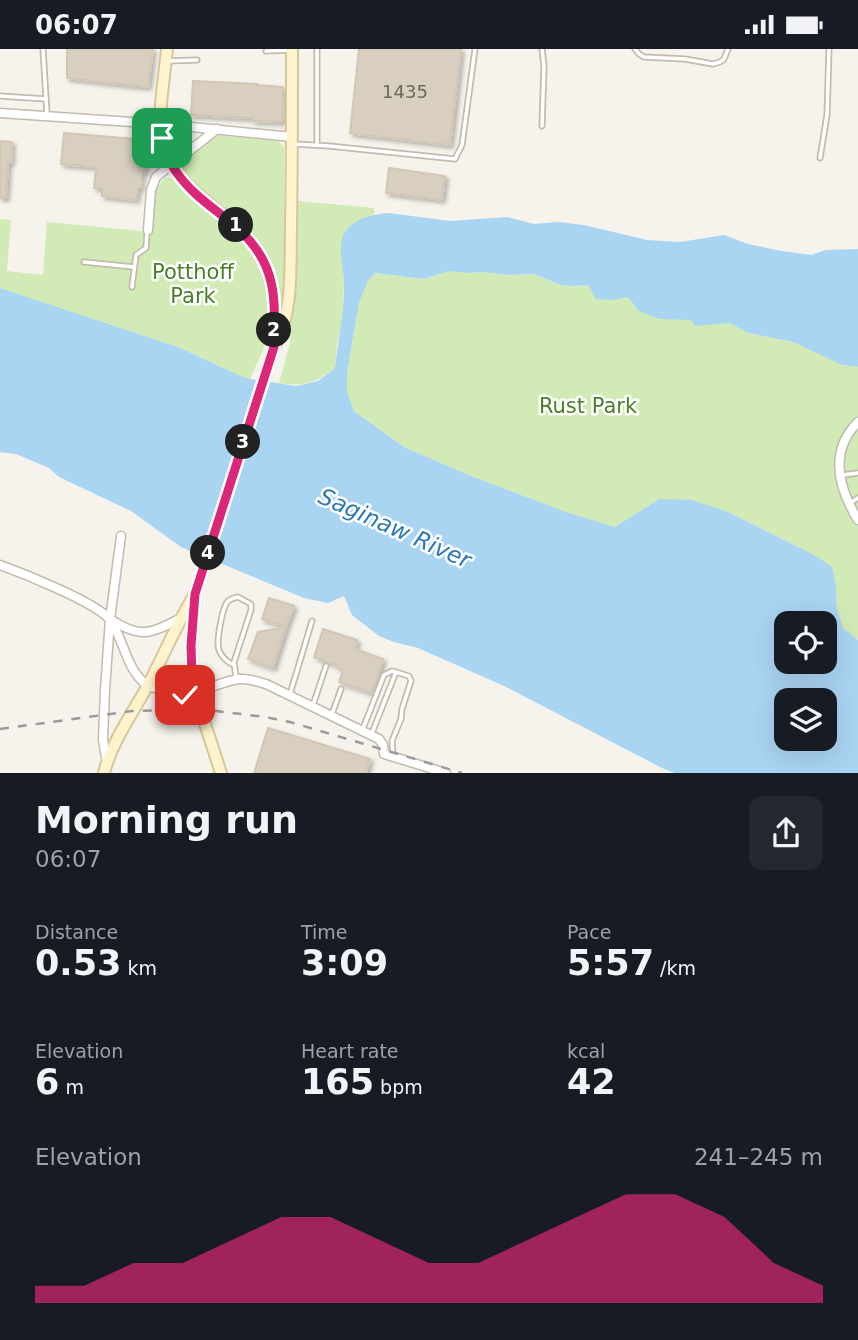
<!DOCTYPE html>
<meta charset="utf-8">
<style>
body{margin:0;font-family:"DejaVu Sans",sans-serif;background:#242831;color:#f1f3f6;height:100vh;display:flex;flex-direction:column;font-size:26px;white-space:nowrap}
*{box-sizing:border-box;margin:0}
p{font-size:23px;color:#9ea1a6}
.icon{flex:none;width:38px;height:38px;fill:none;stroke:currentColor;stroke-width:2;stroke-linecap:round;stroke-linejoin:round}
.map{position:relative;height:724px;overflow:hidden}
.drawer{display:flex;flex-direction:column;background:#171b24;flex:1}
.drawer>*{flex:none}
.tools{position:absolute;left:774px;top:562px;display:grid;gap:14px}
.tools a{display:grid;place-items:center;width:63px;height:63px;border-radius:14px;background:#171b24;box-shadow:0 7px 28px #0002;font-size:35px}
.pin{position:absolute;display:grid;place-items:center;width:60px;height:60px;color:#fff;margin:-30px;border-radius:14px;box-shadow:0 4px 10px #0006}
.km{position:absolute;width:35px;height:35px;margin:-18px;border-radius:50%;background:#222;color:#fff;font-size:19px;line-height:35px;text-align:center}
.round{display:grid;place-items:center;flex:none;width:74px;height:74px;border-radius:14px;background:#242831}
.head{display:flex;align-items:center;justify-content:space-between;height:119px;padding:0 35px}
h1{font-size:38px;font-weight:700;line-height:52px}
.stats{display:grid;grid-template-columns:repeat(3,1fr);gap:10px;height:119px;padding:7px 35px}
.stats div{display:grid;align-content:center}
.stats b{font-size:35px;font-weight:700}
.stats small{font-size:19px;font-weight:400}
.stats p{font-size:19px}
.chart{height:196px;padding:14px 35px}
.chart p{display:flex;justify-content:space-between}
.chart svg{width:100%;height:126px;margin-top:7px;fill:#db2777;opacity:.7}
.status{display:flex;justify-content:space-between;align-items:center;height:49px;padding:0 35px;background:#171b24;direction:ltr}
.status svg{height:19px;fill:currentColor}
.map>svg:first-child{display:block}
.green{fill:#d2eab5}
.water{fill:#a9d4f2;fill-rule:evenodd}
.building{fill:#d8cfc1;stroke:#d3c7b4;stroke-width:2;filter:url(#shadow)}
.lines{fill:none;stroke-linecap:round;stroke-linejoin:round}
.service-casing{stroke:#c2bbae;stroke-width:7}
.minor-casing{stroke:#c2bbae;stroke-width:11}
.secondary-casing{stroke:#d6c79b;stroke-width:14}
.service{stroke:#fff;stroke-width:3.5}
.minor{stroke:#fff;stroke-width:8}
.secondary{stroke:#fff3cd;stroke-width:10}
.rail{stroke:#9a9a9a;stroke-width:2.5;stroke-dasharray:9 9;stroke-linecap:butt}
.route-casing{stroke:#fff;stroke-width:14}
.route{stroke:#db2777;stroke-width:9}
.labels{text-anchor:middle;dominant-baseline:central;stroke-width:5;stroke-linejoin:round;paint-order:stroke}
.number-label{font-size:18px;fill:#6e675b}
.park-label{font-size:21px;fill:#4a7f2a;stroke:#fff}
.water-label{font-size:23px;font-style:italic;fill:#2e7ab2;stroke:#fff}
</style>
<div class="status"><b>06:07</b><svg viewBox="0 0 49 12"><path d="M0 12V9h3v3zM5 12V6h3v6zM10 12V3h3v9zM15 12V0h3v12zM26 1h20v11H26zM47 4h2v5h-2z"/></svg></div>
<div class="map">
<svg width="858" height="724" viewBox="0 0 858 724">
<defs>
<filter id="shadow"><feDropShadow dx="3" dy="3" stdDeviation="2" flood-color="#0004"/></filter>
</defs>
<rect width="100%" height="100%" fill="#f6f3ec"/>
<path class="green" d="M 215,86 L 278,92 L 284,98 L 284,251 L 280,271 C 281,220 262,191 223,159 C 207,146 192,135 181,117 L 183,111 Z
M 165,129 L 175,129 C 191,147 210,159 227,175 C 257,203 273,233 270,275 C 269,293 257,313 250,330 L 245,329 L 178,298 L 0,239 L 0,170 L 11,171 L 7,222 L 43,226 L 47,173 L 151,183 C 153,166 151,141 165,129 Z
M 298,152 L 374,159 L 374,165 L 356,173 L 349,178 L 342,196 L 344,234 L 342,274 L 337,295 L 335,319 C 315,334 304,338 279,334 L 290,294 Z
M 449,222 L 467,224 L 484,223 L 506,226 L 534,225 L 561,236 L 573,237 L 588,236 L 614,251 L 628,248 L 639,262 L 691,271 L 730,274 L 748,284 L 793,293 L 842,316 L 858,318 L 858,591 L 843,579 L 837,559 L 836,537 L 798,498 L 728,463 L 659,450 L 615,478 L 566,463 L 471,427 L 404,398 L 354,362 L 347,343 L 347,323 L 359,254 L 368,232 L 375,224 L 423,230 Z"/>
<path class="water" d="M 389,164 L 450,172 L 507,168 L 534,175 L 558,173 L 584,176 L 647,191 L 680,193 L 724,186 L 748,195 L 782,202 L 811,206 L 826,201 L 858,200 L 858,318 L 842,316 L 793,293 L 748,284 L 730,274 L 695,277 L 691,271 L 659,270 L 639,262 L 628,248 L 614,251 L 596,250 L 588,236 L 573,237 L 561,236 L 534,225 L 506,226 L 484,223 L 467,224 L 449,222 L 423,230 L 375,224 L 368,232 L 359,254 L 347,323 L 347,343 L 354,362 L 404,398 L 471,427 L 566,463 L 615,478 L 659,450 L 692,451 L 728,463 L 816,507 L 832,518 L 836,537 L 837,559 L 843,579 L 858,591 L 858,724 L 675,724 L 662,719 L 504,637 L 418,599 L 394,593 L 379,587 L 352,566 L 344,547 L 328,554 L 304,549 L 181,498 L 131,462 L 59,428 L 49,419 L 16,405 L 0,403 L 0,239 L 178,298 L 245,329 L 296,337 L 318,332 L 335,319 C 338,290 345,261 344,232 C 343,218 337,195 345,183 C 354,169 374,165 389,164 ZM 786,574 L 824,574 L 824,612 L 786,612 ZM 786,651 L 824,651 L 824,690 L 786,690 Z"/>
<path class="building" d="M 67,0 L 153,0 L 148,38 L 67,29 Z
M 359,0 L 461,0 L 450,96 L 350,84 Z
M 193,32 L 257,35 L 257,36 L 283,38 L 282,73 L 253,72 L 253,69 L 191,66 Z
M 64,84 L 147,91 L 144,123 L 142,122 L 141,139 L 138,139 L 136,151 L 102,147 L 102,139 L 94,139 L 96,118 L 61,115 Z
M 0,92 L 12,93 L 11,114 L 8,114 L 6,149 L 0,149 Z
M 389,119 L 445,127 L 442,151 L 386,144 Z
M 269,549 L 294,557 L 286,578 L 262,570 Z
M 286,578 L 273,619 L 248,610 L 258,583 Z
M 323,580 L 357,591 L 355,600 L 383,610 L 372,644 L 339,633 L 343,621 L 337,619 L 338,616 L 314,608 Z
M 268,679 L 370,710 L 366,724 L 254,724 Z"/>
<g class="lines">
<g class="service-casing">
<path id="service" d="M 43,0 L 47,65
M 635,0 L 639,5 L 644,8 L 685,10 L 713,15 L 720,13 L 724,10 L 728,0
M 266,2 L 291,1
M 167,12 L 197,11
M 0,47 L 46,50
M 542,77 L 544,17 L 542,0
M 294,95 L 329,97 L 455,110 L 462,96 L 475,0
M 317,96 L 317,0
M 820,109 L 827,66 L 829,0
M 84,213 L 134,218
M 132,238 L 136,206 L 146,199 L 147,183
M 843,426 L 858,424
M 850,454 L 858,449
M 234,616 C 227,613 222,609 219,601 C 216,593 222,559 228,552 C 232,549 233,549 238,548 L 251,555 L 251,561 L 234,613 L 236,628
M 290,645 L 312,572
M 313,656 L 326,617
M 332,665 L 341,640
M 362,682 L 384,626 L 392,622 L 409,627 L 411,632 L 402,660 L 401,670 L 392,692 L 393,706
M 372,684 L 396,623"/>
</g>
<g class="minor-casing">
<path id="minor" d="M 0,64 L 161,75 L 292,88
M 148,181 L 151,141 L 156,128 L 217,80
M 858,373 C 828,403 839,440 858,471
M 0,516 C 22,524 98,554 110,571 C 124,590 126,621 147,636 C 153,639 161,641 167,643 C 196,651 213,633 240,630 C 249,629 258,633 266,635 L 379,690 L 383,696 L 384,705 L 446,724
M 110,570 C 141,590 150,585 181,569
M 107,714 L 103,691 L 105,641 L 110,570 L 121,487"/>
</g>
<g class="secondary-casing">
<path id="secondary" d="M 167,0 C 165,24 157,68 162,90 C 175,148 238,162 263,211 C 276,237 274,267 274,295
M 104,724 C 112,692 133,664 148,636 C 164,606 176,576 194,547
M 221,724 L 195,644 L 192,627 L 191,597 L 195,545 L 274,298 C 294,265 290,215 291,177 C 292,118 292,59 292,0"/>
</g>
<use href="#service" class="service"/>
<use href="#minor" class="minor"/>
<use href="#secondary" class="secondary"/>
<path class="rail" d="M 0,680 L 132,662 L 200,660 L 265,668 L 290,673 L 462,724"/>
</g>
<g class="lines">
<g class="route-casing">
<path id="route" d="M 162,89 C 166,101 169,114 177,124 C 206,165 258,177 271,233 C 276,254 274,276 274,298 L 195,545 L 191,597 L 192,627 L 195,645 L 185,646"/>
</g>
<use href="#route" class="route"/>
</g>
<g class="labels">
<g class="number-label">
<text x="405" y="42">1435</text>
</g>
<g class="park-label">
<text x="193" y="223">Potthoff<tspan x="193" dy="24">Park</tspan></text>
<text x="588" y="357">Rust Park</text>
</g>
<g class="water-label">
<text transform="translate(395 479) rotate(24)">Saginaw River</text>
</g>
</g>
</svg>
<div class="tools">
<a><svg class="icon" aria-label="locate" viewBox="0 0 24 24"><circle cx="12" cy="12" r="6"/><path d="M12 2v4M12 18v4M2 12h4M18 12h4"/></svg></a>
<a><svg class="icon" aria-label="layers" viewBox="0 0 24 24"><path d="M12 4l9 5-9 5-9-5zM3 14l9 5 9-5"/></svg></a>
</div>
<div class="pin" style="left:162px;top:89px;background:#1e9e55"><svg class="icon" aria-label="arrive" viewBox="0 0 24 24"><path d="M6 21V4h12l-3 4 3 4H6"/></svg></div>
<div class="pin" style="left:185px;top:646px;background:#d93025"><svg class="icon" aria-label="check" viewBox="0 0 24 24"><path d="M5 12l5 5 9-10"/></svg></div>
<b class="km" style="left:236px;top:176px">1</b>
<b class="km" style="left:274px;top:281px">2</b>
<b class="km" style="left:243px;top:393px">3</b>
<b class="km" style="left:208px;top:504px">4</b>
</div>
<section class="drawer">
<div class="head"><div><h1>Morning run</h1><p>06:07</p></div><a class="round"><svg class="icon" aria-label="share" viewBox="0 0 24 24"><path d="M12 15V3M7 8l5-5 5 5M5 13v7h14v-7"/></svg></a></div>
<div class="stats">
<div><p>Distance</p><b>0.53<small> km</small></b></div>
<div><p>Time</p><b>3:09</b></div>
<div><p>Pace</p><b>5:57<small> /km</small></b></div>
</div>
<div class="stats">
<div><p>Elevation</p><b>6<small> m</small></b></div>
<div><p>Heart rate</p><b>165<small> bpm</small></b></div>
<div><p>kcal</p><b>42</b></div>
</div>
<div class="chart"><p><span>Elevation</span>241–245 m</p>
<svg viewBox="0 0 160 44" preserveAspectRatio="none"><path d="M0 44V38L10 38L20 30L30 30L40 22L50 14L60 14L70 22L80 30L90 30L100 22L110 14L120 6L130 6L140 14L150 30L160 38V44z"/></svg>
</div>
</section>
